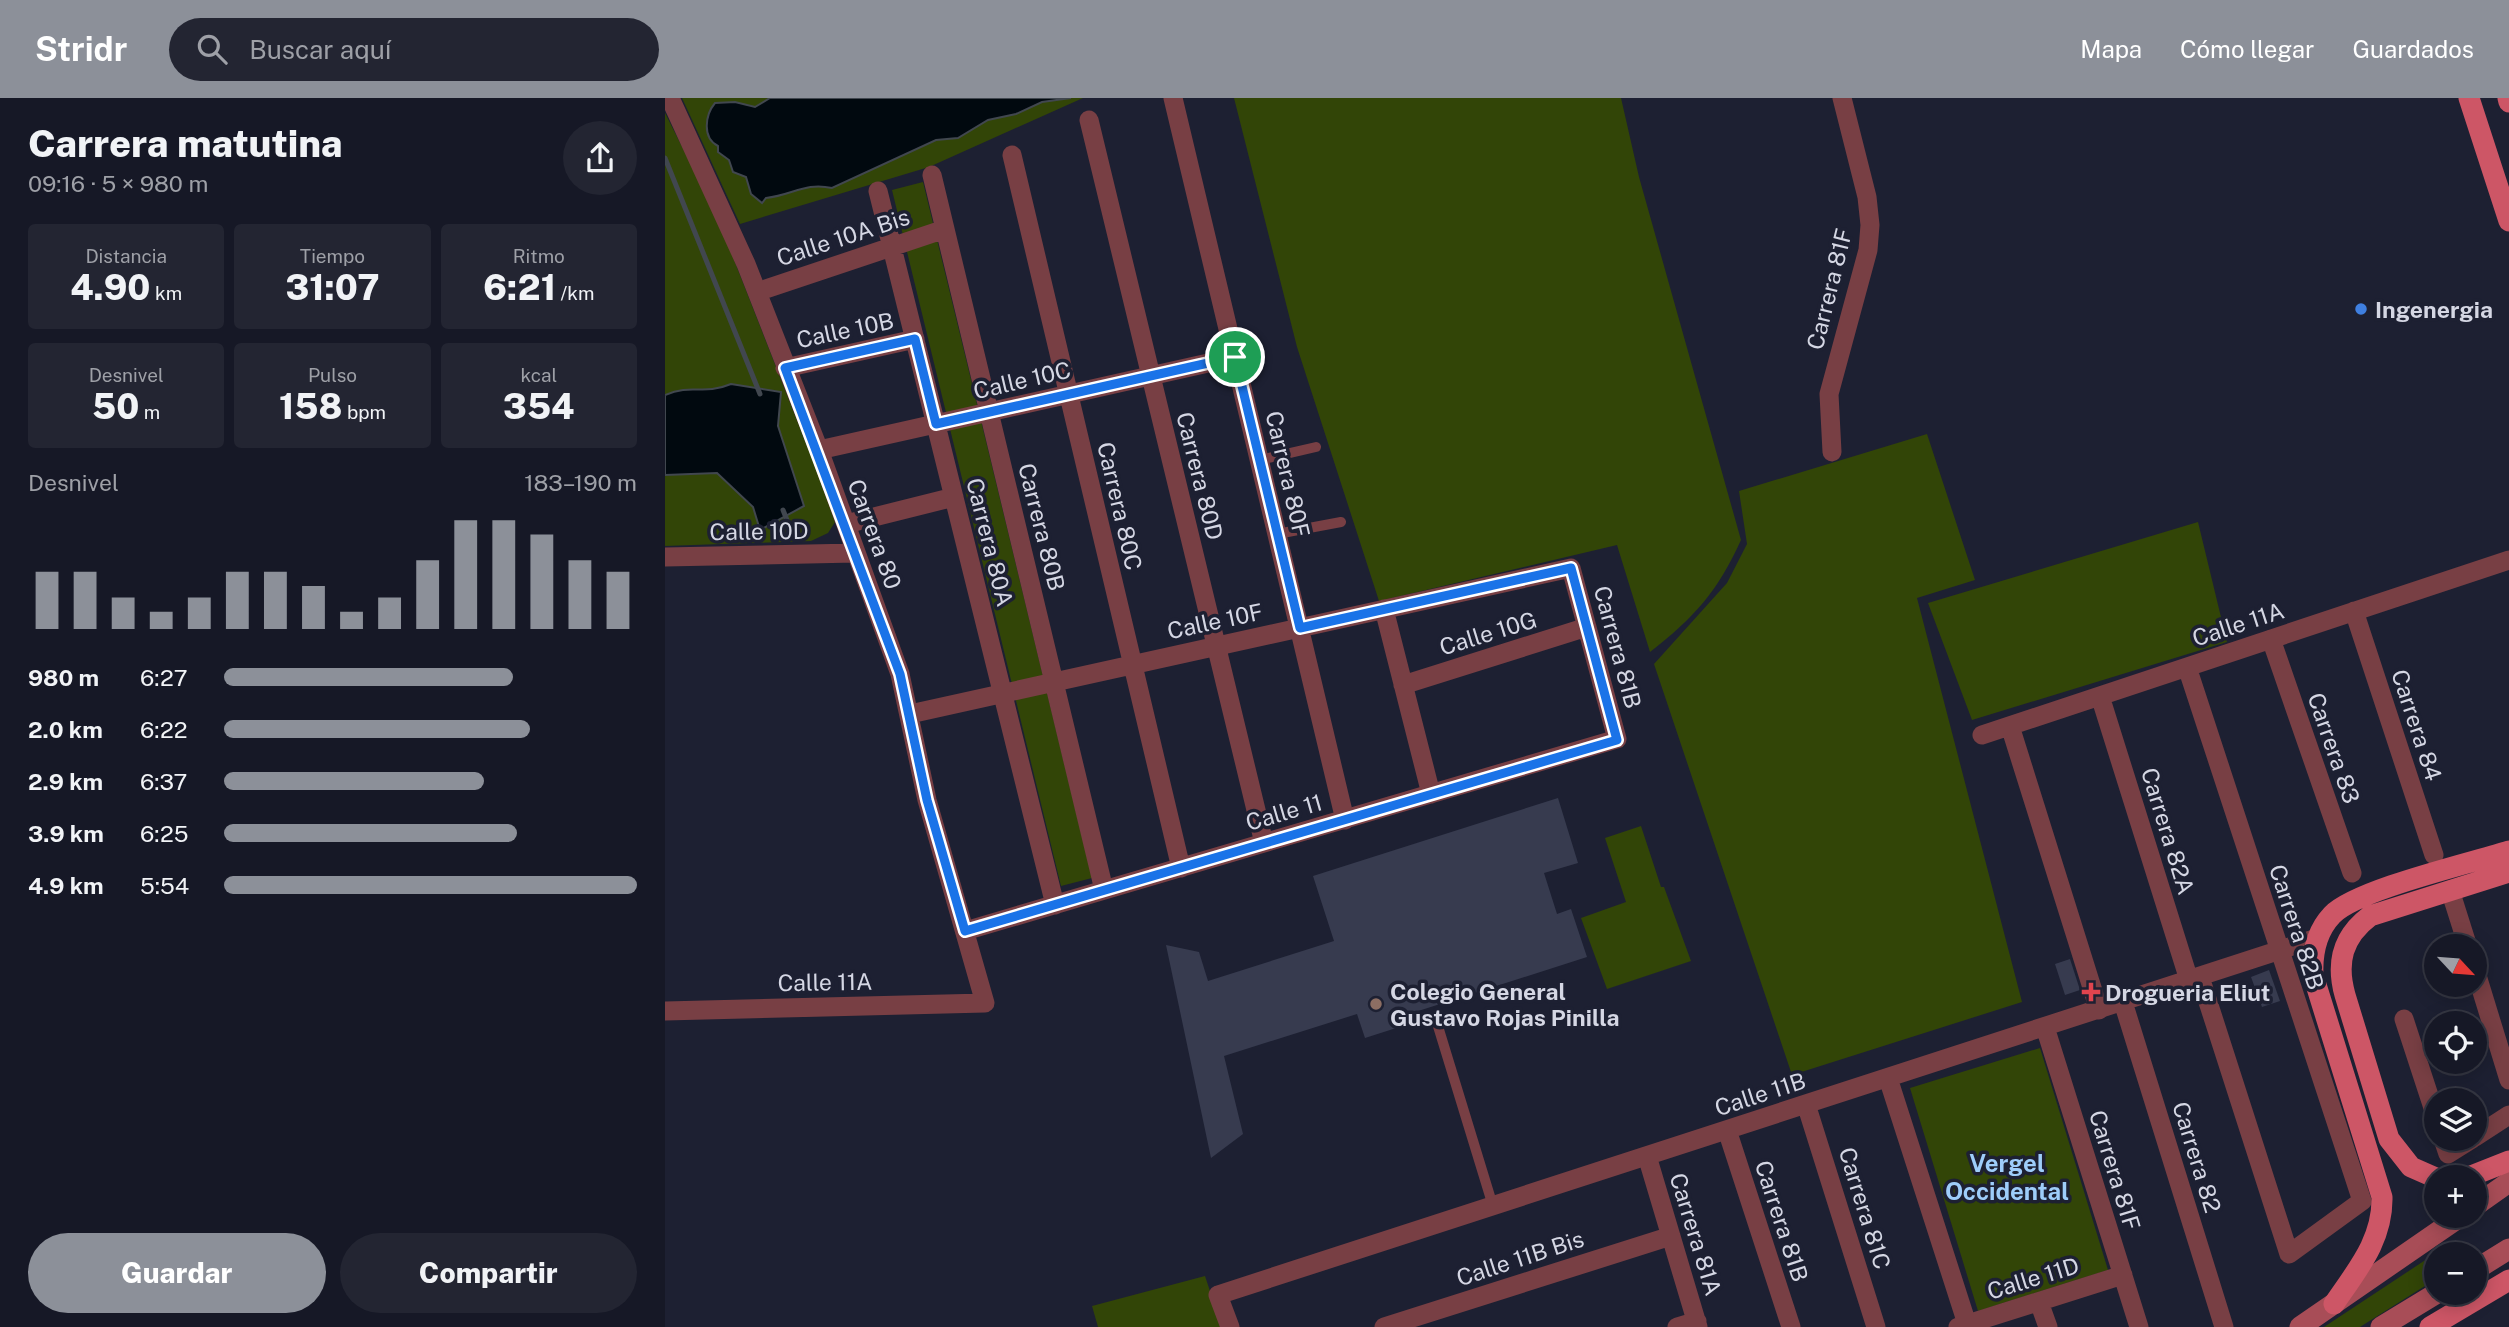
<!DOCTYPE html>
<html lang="es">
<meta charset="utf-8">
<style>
body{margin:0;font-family:"Public Sans",sans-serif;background:#232532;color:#f1f3f6;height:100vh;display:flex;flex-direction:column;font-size:26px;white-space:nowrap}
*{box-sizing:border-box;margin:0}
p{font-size:23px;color:#9ea0a7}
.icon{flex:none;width:38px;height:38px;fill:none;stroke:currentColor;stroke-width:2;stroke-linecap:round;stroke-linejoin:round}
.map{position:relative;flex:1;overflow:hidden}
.details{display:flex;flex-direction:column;background:#161826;width:665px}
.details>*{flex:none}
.needle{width:46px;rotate:116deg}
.controls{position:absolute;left:1759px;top:836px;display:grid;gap:14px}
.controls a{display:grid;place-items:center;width:63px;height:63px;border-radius:50%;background:#161826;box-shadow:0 4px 18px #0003,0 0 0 2px #353743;font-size:35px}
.pin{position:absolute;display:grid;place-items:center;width:60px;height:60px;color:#fff;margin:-30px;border:4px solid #fff;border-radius:50%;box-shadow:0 2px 7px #0007}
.round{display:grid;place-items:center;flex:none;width:74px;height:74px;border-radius:37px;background:#232532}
.head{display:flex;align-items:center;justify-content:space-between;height:119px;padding:0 28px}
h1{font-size:38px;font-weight:800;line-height:52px}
.stats{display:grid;grid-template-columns:repeat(3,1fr);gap:10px;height:119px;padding:7px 28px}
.stats div{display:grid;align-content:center;border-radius:7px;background:#232532;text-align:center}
.stats b{font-size:35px;font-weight:800}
.stats small{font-size:19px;font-weight:400}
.stats p{font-size:19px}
.chart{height:196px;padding:14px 28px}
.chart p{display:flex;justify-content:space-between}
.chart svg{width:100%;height:126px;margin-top:7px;stroke:#8c9099;stroke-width:6}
.button{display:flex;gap:14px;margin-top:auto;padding:14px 28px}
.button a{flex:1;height:80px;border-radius:42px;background:#8c9099;color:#fff;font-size:28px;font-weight:800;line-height:80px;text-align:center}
.button a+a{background:#232532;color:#f1f3f6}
ul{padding:0 28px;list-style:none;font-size:23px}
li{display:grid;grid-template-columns:112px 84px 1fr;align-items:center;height:52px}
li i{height:18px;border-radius:9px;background:#8c9099}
header{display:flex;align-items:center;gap:42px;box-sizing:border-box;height:98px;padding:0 35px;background:#8c9099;color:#fff}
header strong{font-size:33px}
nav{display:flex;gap:38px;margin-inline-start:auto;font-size:24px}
.search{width:490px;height:63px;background:#232532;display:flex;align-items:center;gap:18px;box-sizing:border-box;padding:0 24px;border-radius:38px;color:#9ea0a7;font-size:26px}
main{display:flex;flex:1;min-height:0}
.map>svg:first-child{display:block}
.green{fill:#324507}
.water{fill:#01090f;stroke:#41474f;stroke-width:2}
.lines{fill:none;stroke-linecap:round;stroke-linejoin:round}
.stream{stroke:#41474f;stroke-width:5}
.building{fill:#373b4f}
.service{stroke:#783f44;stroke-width:10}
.minor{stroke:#783f44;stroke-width:19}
.secondary{stroke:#a84d57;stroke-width:21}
.primary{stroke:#cd5666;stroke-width:21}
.route-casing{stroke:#fff;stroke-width:14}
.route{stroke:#1a73e8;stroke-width:9}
.shop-dot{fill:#3f7fe0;stroke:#1d2032;stroke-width:2.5}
.health-dot{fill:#e0444e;stroke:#1d2032;stroke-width:2.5}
.education-dot{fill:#8d6e63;stroke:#1d2032;stroke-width:2.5}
.labels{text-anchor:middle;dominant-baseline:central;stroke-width:7;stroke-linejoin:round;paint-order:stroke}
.street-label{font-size:23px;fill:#d5d7e4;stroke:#1d2032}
.poi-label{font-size:23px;font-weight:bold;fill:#d5d7e4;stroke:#1d2032;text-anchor:start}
.neighbourhood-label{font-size:24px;font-weight:bold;fill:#9ecdfa;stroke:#1d2032}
</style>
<header>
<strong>Stridr</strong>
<div class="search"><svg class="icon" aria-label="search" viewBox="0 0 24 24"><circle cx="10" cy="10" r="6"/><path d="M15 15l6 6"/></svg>Buscar aquí</div>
<nav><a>Mapa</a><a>Cómo llegar</a><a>Guardados</a></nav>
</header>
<main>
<section class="details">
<div class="head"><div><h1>Carrera matutina</h1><p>09:16 · 5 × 980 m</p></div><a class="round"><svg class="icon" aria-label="share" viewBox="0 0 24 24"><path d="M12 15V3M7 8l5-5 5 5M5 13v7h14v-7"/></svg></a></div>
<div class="stats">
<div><p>Distancia</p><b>4.90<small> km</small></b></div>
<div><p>Tiempo</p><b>31:07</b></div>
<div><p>Ritmo</p><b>6:21<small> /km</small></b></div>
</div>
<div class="stats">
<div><p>Desnivel</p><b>50<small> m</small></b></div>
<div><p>Pulso</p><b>158<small> bpm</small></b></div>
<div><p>kcal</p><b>354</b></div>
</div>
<div class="chart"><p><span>Desnivel</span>183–190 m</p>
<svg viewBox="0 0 160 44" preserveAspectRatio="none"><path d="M5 44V24M15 44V24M25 44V33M35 44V38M45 44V33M55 44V24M65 44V24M75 44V29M85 44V38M95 44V33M105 44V20M115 44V6M125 44V6M135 44V11M145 44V20M155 44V24"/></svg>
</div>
<ul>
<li><b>980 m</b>6:27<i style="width:70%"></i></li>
<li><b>2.0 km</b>6:22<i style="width:74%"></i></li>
<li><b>2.9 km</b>6:37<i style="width:63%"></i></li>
<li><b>3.9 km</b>6:25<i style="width:71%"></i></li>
<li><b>4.9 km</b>5:54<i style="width:100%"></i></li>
</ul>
<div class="button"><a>Guardar</a><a>Compartir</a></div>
</section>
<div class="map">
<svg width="1844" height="1229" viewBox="0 0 1844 1229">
<rect width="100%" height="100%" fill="#1d2032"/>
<path class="green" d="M 17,0 L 418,0 L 264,69 L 75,126 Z
M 569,0 L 956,0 L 974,79 L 1076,442 C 1053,493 1029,520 985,554 L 952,447 L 714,503 L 632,249 Z
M 0,15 L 51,116 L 166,409 L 170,424 L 163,435 L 146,443 L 0,448 Z
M 258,84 L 427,780 L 396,788 L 227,92 Z
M 1262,336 L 1310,482 L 1252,500 L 1357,904 L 1127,977 L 989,566 L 1062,485 L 1082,446 L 1074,393 Z
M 1533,424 L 1562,544 L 1307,622 L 1263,505 Z
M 976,728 L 996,789 L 999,789 L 1026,863 L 942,891 L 916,820 L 961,804 L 940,740 Z
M 1375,950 L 1443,1172 L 1313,1213 L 1245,990 Z
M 1774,1153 L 1776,1157 L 1771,1157 L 1771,1181 L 1695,1229 L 1659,1229 Z
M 540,1178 L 557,1229 L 433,1229 L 427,1208 Z"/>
<path class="water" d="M 105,0 L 406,0 L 377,4 L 351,16 L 323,22 L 293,40 L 271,42 L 167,90 C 140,84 128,97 101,100 L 97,105 L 86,96 L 81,79 L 68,74 L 64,62 L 53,54 L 53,48 C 37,40 40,17 50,5 L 70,4 L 90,9 Z
M 66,286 L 116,294 L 113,328 L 139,408 L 95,432 L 88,409 L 52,375 L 0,377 L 0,297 C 28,285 37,298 66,286 Z"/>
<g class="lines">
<path class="stream" d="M 0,60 L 95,296
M 118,412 L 122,422"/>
</g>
<path class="building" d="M 893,700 L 913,765 L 879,775 L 892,816 L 906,811 L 922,859 L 747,915 L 750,924 L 700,940 L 692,916 L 559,958 L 578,1036 L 546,1060 L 501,847 L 534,854 L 543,883 L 669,843 L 648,778 Z
M 1405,861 L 1415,892 L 1400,897 L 1390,866 Z
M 1604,872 L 1615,903 L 1597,909 L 1586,879 Z"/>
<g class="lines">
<path class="service" d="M 595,362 L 651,349
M 612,436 L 676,424
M 772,925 L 828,1108"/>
<path class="minor" d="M 508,0 L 680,722
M 424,22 L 599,745
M 347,57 L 516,770
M 267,77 L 439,792
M 213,93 L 390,807
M 92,194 L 280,131
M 120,270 L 250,241
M 154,352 L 570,259
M 1167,354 L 1164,296 L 1203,152 L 1205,127 L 1202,99 L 1177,0
M 181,426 L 289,399
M 0,459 L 190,455
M 719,511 L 766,696
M 1689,513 L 1769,757
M 1606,541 L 1687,775
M 1522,569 L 1697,1103 L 1624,1156 L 1535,879
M 738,587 L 922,529
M 1435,598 L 1524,882
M 245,616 L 906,470 L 952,641 L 300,833
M 1345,628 L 1434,912
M 1317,637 L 1844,462
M 1785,792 L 1803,849
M 1810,871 L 1844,982
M 1458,904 L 1559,1229
M 0,913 L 320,905 L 262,702 L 235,576 L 154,352 L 81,166 L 5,0
M 1739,921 L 1771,1019
M 1380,929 L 1474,1229
M 1223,980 L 1303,1229
M 1141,1006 L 1211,1229
M 1062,1032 L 1126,1229
M 1810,1039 L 1844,1017
M 1778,1041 L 1783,1056 L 1807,1041
M 982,1058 L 1033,1229
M 1374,1204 L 1383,1229
M 565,1229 L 553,1197 L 1652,840
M 719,1229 L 1006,1138
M 1012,1229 L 1032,1223
M 1293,1229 L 1458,1177"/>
<path class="secondary" d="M 1810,1108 L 1844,1084
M 1810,1172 L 1844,1151
M 1635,1229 L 1796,1118
M 1716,1229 L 1772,1195"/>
<path class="primary" d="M 1804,0 L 1844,123
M 1843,0 L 1844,4
M 1771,1080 L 1746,1069 L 1724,1041 L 1680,897 C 1671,865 1677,839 1705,818 L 1844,774
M 1801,1080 L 1844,1063
M 1669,1206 C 1692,1172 1718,1142 1717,1099 L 1648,877 C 1647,855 1651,834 1667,817 C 1690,792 1806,765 1844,753
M 1765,1229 L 1844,1182"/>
</g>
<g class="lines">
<g class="route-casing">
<path id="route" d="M 250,241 L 271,326 L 570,259 L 635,530 L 906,470 L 952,642 L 300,833 L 262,702 L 235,576 L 120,270 Z"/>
</g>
<use href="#route" class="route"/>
</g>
<circle class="shop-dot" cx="1696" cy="211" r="7"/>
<path class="health-dot" d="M1422.5 883.5h7v7h7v7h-7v7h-7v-7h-7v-7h7z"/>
<circle class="education-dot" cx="711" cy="906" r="7"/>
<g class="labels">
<g class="street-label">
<text transform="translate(178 139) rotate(-18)">Calle 10A Bis</text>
<text transform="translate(1164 191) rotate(-76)">Carrera 81F</text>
<text transform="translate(180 232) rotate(-12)">Calle 10B</text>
<text transform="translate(357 282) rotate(-13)">Calle 10C</text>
<text transform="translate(623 376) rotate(77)">Carrera 80F</text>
<text transform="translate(535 378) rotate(76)">Carrera 80D</text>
<text transform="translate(455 408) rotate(77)">Carrera 80C</text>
<text transform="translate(377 429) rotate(76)">Carrera 80B</text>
<text transform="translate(94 433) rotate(-1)">Calle 10D</text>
<text transform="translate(210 436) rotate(70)">Carrera 80</text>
<text transform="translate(325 444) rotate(76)">Carrera 80A</text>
<text transform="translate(550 523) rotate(-12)">Calle 10F</text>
<text transform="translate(1573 526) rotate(-18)">Calle 11A</text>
<text transform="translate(823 535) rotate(-17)">Calle 10G</text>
<text transform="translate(953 549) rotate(75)">Carrera 81B</text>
<text transform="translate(1752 627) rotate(72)">Carrera 84</text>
<text transform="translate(1669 650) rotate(71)">Carrera 83</text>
<text transform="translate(619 714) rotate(-16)">Calle 11</text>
<text transform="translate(1503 733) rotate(73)">Carrera 82A</text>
<text transform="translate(1632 829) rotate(72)">Carrera 82B</text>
<text transform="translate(160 884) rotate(-1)">Calle 11A</text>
<text transform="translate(1095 996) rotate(-18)">Calle 11B</text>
<text transform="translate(1532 1059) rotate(73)">Carrera 82</text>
<text transform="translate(1450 1072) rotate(73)">Carrera 81F</text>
<text transform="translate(1200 1110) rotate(73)">Carrera 81C</text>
<text transform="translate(1117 1123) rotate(72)">Carrera 81B</text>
<text transform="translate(1031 1136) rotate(73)">Carrera 81A</text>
<text transform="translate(855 1160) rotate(-18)">Calle 11B Bis</text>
<text transform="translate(1368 1180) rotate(-17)">Calle 11D</text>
</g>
<g class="poi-label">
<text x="1710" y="211">Ingenergia</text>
<text x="725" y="893">Colegio General<tspan x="725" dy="26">Gustavo Rojas Pinilla</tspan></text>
<text x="1440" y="894">Drogueria Eliut</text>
</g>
<g class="neighbourhood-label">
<text x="1342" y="1065">Vergel<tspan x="1342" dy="28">Occidental</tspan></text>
</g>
</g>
</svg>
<div class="controls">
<a><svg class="needle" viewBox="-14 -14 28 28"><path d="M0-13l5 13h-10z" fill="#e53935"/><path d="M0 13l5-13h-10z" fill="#9ea0a7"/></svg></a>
<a><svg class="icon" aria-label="locate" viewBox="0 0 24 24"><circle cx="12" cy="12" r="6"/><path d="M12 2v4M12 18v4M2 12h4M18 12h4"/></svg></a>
<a><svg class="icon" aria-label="layers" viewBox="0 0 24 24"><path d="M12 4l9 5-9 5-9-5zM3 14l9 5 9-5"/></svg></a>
<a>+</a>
<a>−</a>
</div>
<div class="pin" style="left:570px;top:259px;background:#1e9e55"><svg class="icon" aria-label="arrive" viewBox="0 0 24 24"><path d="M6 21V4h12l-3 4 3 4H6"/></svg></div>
</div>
</main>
